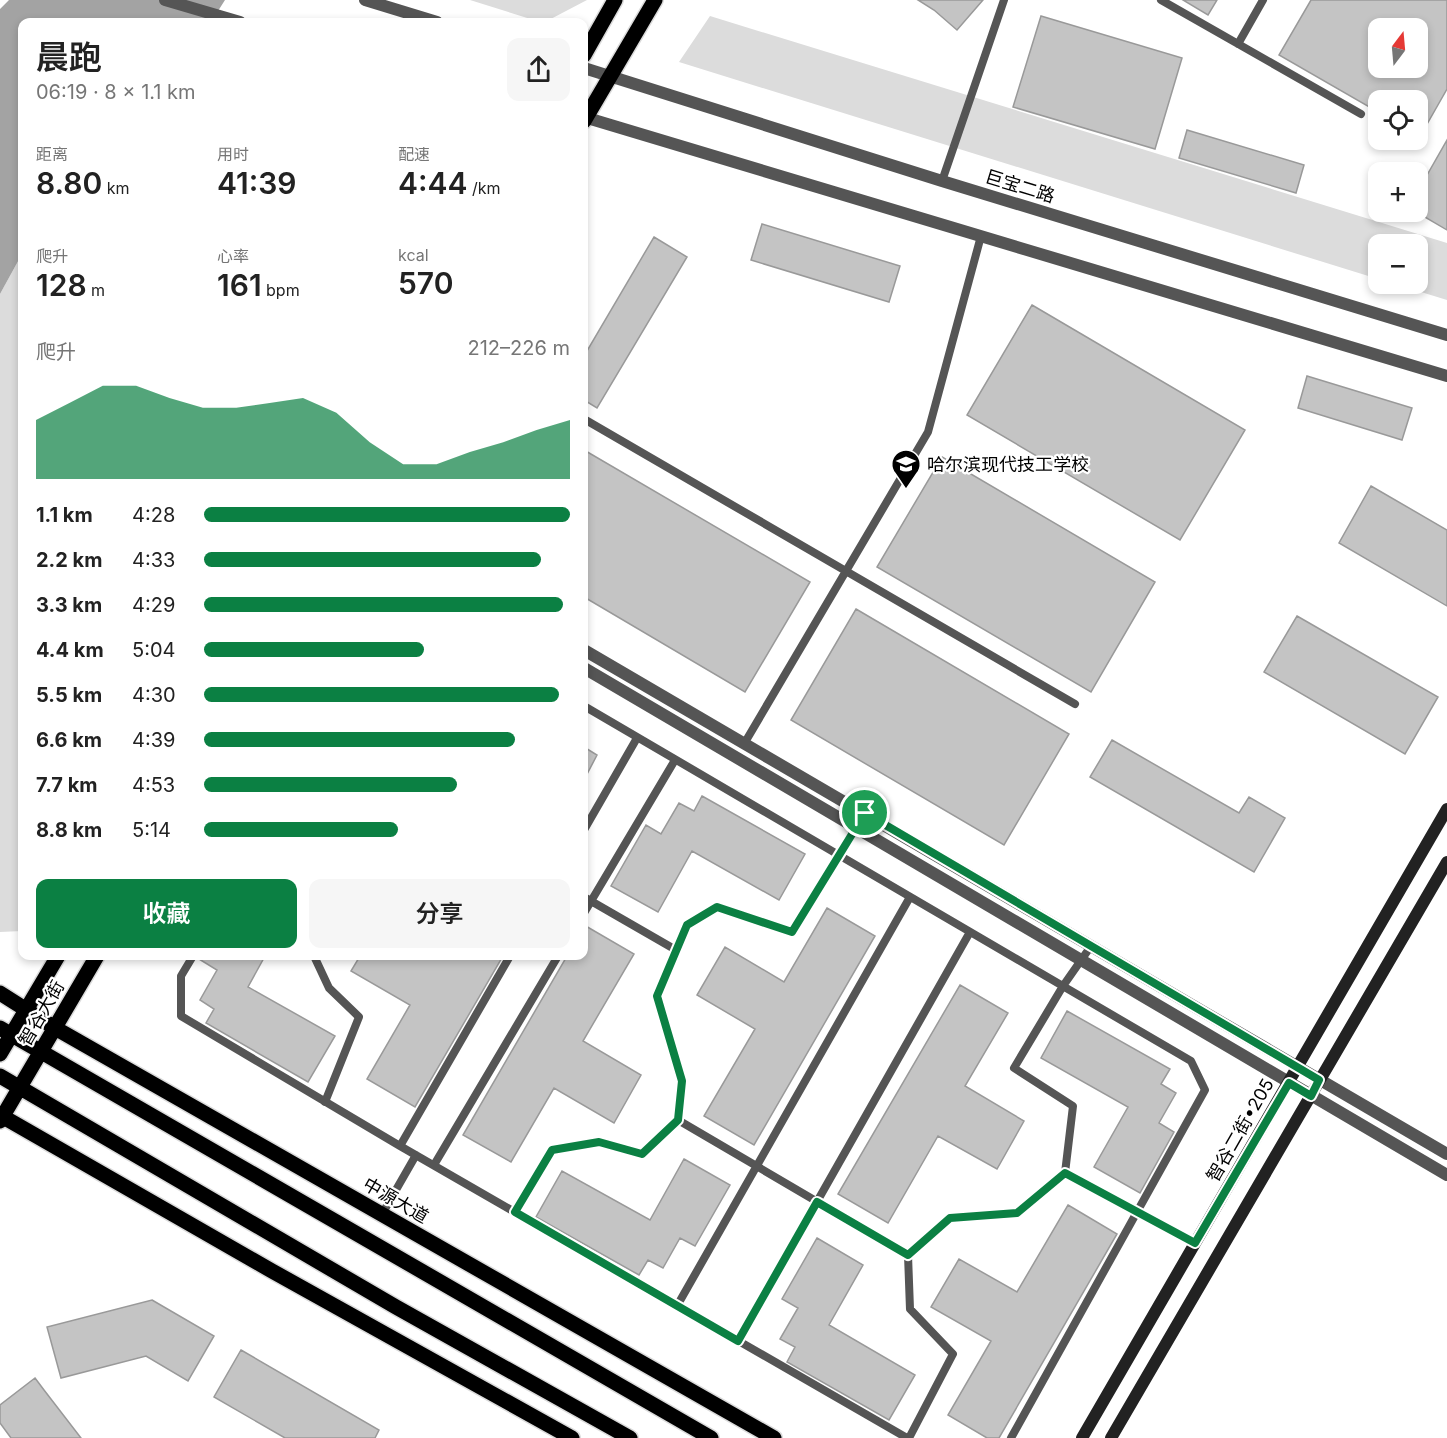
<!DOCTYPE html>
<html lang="zh">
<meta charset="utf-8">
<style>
body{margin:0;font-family:Inter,"Noto Sans SC",sans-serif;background:#f6f6f6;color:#222;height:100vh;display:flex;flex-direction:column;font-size:22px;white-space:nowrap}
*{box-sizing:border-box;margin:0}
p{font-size:20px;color:#767676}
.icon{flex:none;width:33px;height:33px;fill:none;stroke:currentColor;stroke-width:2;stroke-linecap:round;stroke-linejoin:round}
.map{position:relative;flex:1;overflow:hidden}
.side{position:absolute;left:18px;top:18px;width:570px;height:942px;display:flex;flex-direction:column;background:#fff;border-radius:12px;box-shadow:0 3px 9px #0003}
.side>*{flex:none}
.needle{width:39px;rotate:16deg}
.buttons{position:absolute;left:1368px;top:18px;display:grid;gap:12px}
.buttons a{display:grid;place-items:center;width:60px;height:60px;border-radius:12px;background:#fff;box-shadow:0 3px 9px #0003;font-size:30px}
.pin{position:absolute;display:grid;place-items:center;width:51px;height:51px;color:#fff;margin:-26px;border:3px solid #fff;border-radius:50%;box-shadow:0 2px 6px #0007}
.round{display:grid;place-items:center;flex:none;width:63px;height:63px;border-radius:12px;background:#f6f6f6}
.head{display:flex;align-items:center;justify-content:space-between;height:102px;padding:0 18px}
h1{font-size:33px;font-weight:600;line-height:45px}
.stats{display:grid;grid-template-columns:repeat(3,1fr);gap:9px;height:102px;padding:6px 18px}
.stats div{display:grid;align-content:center}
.stats b{font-size:30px;font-weight:600}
.stats small{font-size:16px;font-weight:400}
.stats p{font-size:16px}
.chart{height:168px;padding:12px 18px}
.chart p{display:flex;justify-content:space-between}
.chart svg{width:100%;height:108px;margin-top:6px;fill:#0b8043;opacity:.7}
.cta{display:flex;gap:12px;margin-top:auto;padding:12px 18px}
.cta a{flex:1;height:69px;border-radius:12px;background:#0b8043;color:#fff;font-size:24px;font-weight:600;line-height:69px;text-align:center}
.cta a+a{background:#f6f6f6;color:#222}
ul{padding:0 18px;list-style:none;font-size:20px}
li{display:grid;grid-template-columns:96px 72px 1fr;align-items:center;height:45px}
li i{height:15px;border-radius:8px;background:#0b8043}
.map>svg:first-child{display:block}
.green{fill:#dcdcdc}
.water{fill:#a3a3a3}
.building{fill:#c4c4c4;stroke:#999;stroke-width:1.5;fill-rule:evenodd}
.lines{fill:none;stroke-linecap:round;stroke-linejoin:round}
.primary-casing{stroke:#dbdbdb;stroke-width:18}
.service{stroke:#555;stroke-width:8}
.tertiary{stroke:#555;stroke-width:12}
.secondary{stroke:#222;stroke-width:12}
.primary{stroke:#000;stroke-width:15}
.route-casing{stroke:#fff;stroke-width:12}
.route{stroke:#0b8043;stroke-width:8}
.labels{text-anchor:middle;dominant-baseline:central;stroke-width:4.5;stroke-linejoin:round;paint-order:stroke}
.street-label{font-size:18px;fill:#000;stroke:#fff}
.poi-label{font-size:18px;fill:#000;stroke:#fff;text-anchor:start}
</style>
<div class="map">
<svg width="1447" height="1438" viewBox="0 0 1447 1438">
<rect width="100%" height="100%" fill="#fff"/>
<path class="green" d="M 470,0 L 587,0 L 545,22 L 540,22 Z
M 710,16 L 1447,243 L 1447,300 L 1395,284 L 1418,284 L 1418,244 L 1378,244 L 1378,279 L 679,62 Z
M 22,254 L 22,931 L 0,932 L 0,294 Z"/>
<path class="water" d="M 9,0 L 225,0 L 211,22 L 22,22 L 22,254 L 0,294 L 0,9 Z"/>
<path class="building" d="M 918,0 L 983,0 L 957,30 L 934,10 Z
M 1183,0 L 1217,0 L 1208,15 Z
M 1311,0 L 1447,0 L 1447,89 L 1418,140 L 1418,100 L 1378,100 L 1378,112 L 1279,55 ZM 1378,28 L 1418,28 L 1418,68 L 1378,68 Z
M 1041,16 L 1182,58 L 1155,149 L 1013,107 Z
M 1187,130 L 1304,165 L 1296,193 L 1179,158 Z
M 1447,140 L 1447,230 L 1418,213 L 1418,191 Z
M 762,224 L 900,266 L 889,302 L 751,260 Z
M 654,237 L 687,257 L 597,408 L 584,400 L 584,356 Z
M 1032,305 L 1245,430 L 1180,540 L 967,415 Z
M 1307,376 L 1412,408 L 1402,440 L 1298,408 Z
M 584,450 L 810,582 L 745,692 L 584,597 Z
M 942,457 L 1155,582 L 1091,692 L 877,567 Z
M 1371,486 L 1447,530 L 1447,606 L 1339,543 Z
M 856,609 L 1069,734 L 1004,845 L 791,720 Z
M 1297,616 L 1438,697 L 1405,754 L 1264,672 Z
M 1112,740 L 1239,813 L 1249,797 L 1285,818 L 1254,872 L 1090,777 Z
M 584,747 L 597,755 L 584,780 Z
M 702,796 L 805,854 L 779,900 L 692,851 L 658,912 L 611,886 L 646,825 L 661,834 L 679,803 L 694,811 Z
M 827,908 L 875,936 L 754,1145 L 704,1116 L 755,1029 L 697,995 L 725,947 L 784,982 Z
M 584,925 L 634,954 L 583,1041 L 641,1075 L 614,1123 L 554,1088 L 511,1162 L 463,1135 L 567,956 L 584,956 Z
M 199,956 L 265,956 L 248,987 L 335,1036 L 308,1082 L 206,1023 L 214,1009 L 200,1000 L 217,970 L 199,959 Z
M 360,956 L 503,956 L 415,1107 L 367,1079 L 410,1005 L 351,971 Z
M 960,985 L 1008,1013 L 965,1086 L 1024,1121 L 997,1169 L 938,1136 L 888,1223 L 838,1194 Z
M 1067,1011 L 1170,1069 L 1161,1084 L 1176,1093 L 1159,1123 L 1174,1132 L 1140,1193 L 1094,1167 L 1128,1107 L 1041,1058 Z
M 684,1159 L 730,1185 L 695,1246 L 680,1238 L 663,1268 L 648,1260 L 639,1275 L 536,1217 L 562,1171 L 650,1220 Z
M 1068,1205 L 1117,1234 L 999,1438 L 987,1438 L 948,1415 L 991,1341 L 931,1307 L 959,1259 L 1017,1292 Z
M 817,1238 L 863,1265 L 829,1325 L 915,1375 L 889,1420 L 787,1362 L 795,1347 L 780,1339 L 798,1308 L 782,1299 Z
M 152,1300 L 214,1336 L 188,1381 L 146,1356 L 61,1378 L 47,1327 Z
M 241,1350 L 379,1430 L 375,1438 L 285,1438 L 214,1397 Z
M 35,1378 L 44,1390 L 81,1438 L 11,1438 L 0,1423 L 0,1405 Z"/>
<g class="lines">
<g class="primary-casing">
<path id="primary" d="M 584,55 L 615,0
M 584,121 L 655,0
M 0,993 L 55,1028 L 774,1438
M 0,1028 L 711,1438
M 0,1054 L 58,956
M 0,1076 L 396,1307 L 630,1438
M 0,1115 L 272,1271 L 572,1438
M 0,1121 L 97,956"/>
</g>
<path class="service" d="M 1161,0 L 1361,114
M 1238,44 L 1263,0
M 942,181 L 1004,0
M 584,419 L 1075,704
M 584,706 L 1191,1061 L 1205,1090 L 1011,1438
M 744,744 L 928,432 L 981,236
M 584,830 L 637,738
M 584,897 L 676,950
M 584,913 L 675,760
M 193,956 L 181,976 L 181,1016 L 400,1146 L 907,1438
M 314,956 L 329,988 L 359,1017 L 325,1102
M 678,1120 L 908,1255
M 400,1146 L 510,956
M 434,1165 L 558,956
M 1065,1173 L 1195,1243
M 385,1209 L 416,1155
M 515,1212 L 552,1150 L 599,1142 L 642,1154 L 678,1120 L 682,1081 L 657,996 L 687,925 L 717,907 L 792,931 L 865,814
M 677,1306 L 910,897
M 738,1341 L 970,932
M 909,1438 L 953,1354 L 910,1309 L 908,1255 L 950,1218 L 1017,1213 L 1065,1173 L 1073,1106 L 1014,1068 L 1063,986 L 1091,946"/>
<path class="tertiary" d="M 165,0 L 240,22
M 365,0 L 437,22
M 584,68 L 942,181 L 1447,335
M 584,117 L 1447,376
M 584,650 L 1447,1154
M 584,668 L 1447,1175"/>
<path class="secondary" d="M 1082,1438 L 1447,809
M 1111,1438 L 1447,862"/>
<use href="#primary" class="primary"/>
</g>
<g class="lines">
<g class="route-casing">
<path id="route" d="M 865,813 L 1319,1080 L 1311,1096 L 1289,1083 L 1195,1243 L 1065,1173 L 1017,1213 L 950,1218 L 908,1255 L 817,1202 L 738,1341 L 515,1212 L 552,1150 L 599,1142 L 642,1154 L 678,1120 L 682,1081 L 657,996 L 687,925 L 717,907 L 792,932 Z"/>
</g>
<use href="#route" class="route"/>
</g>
<defs>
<g id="school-pin" transform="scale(1.5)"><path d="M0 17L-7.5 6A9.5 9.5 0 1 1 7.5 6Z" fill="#000" stroke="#fff"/><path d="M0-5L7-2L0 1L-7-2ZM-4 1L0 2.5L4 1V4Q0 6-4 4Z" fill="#fff"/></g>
</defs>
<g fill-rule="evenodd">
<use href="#school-pin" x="906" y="464"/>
</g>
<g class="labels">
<g class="street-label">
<text transform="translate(1020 186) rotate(17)">巨宝二路</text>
<text transform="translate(41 1013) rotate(-60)">智谷大街</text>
<text transform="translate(1240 1130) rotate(-60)">智谷二街•205</text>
<text transform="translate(396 1200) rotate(30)">中源大道</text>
</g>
<g class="poi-label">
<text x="927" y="464">哈尔滨现代技工学校</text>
</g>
</g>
</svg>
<div class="buttons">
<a><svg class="needle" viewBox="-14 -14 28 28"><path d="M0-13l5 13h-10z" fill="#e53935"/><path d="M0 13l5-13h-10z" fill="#767676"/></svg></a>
<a><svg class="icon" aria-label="locate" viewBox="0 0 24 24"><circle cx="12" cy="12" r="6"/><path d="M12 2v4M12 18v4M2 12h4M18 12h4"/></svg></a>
<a>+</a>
<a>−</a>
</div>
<div class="pin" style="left:865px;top:813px;background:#1e9e55"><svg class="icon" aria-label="arrive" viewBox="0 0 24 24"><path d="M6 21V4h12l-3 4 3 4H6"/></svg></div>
<section class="side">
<div class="head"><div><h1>晨跑</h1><p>06:19 · 8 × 1.1 km</p></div><a class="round"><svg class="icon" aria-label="share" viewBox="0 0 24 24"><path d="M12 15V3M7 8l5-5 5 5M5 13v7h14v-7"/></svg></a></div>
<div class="stats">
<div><p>距离</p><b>8.80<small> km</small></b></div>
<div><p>用时</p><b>41:39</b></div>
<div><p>配速</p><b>4:44<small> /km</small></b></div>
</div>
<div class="stats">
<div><p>爬升</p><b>128<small> m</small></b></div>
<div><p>心率</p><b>161<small> bpm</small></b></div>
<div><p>kcal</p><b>570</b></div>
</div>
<div class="chart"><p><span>爬升</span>212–226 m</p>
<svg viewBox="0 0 160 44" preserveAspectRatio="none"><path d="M0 44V20L10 13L20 6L30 6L40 11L50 15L60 15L70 13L80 11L90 17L100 29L110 38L120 38L130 33L140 29L150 24L160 20V44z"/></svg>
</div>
<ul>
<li><b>1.1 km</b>4:28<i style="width:100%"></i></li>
<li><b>2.2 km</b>4:33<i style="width:92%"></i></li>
<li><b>3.3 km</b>4:29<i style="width:98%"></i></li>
<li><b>4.4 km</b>5:04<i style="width:60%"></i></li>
<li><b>5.5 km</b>4:30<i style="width:97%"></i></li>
<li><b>6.6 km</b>4:39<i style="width:85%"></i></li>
<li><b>7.7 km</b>4:53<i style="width:69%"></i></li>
<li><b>8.8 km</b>5:14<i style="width:53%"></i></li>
</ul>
<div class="cta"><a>收藏</a><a>分享</a></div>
</section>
</div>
